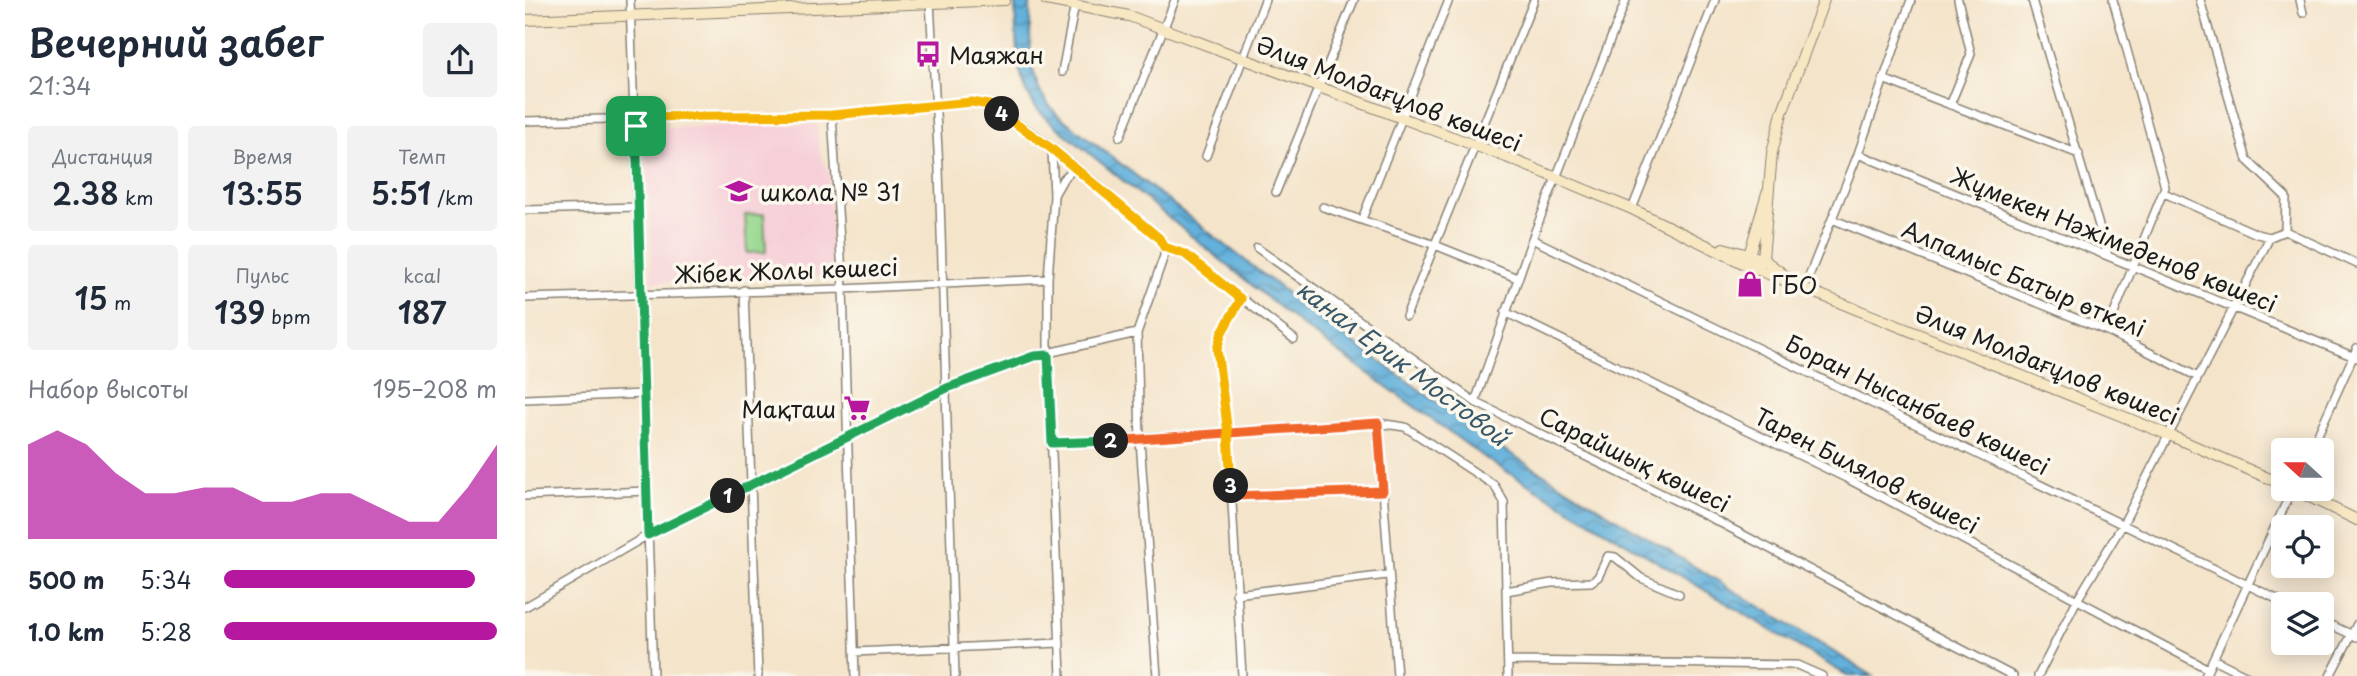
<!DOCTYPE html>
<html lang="ru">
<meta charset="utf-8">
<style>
body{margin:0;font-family:"Playpen Sans",sans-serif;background:#f2f2f3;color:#1f2937;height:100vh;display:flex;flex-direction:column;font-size:26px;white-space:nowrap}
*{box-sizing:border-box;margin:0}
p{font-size:23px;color:#747a83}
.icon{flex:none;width:38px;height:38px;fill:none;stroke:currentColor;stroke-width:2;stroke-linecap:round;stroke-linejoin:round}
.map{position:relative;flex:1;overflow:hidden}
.drawer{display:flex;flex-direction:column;background:#fff;width:525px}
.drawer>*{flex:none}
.needle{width:46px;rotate:291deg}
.tools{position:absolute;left:1746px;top:438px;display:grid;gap:14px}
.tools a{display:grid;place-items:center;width:63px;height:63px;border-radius:7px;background:#fff;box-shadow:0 4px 18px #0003;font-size:35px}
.pin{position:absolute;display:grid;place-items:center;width:60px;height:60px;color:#fff;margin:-30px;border-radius:14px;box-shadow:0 4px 10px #0006}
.km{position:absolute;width:35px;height:35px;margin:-18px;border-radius:50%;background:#222;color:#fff;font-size:19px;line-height:35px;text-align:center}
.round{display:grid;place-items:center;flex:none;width:74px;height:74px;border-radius:7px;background:#f2f2f3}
.head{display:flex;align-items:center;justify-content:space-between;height:119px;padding:0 28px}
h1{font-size:38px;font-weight:600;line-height:52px}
.metrics{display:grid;grid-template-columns:repeat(3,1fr);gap:10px;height:119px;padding:7px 28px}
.metrics div{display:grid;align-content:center;border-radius:7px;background:#f2f2f3;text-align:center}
.metrics b{font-size:30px;font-weight:600}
.metrics small{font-size:19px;font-weight:400}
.metrics p{font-size:19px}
.chart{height:196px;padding:14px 28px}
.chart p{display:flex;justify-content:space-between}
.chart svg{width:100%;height:126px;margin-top:7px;fill:#b5179e;opacity:.7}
ul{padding:0 28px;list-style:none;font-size:23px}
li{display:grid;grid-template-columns:112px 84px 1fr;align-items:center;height:52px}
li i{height:18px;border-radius:9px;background:#b5179e}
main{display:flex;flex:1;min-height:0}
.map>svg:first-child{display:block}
.built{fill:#f6cfd8}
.park{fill:#97d78e;stroke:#5a7a55;stroke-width:2}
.water{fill:url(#water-waves);stroke:#3f667c;stroke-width:2}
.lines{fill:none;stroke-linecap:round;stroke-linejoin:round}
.minor-casing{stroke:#888073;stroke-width:10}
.secondary-casing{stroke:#888073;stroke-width:12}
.minor{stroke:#fff;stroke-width:7}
.secondary{stroke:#f8e7c3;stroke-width:10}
.split-1-casing{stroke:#fff;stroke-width:14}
.split-2-casing{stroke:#fff;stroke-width:14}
.split-3-casing{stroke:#fff;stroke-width:14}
.split-4-casing{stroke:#fff;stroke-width:14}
.split-5-casing{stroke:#fff;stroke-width:14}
.split-1{stroke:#22a559;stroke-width:9}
.split-2{stroke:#22a559;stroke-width:9}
.split-3{stroke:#f0652b;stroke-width:9}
.split-4{stroke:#f5b400;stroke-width:9}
.split-5{stroke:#f5b400;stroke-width:9}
.labels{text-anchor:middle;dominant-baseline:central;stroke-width:7;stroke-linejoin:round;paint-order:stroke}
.poi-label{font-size:23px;fill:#1c1c1c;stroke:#fbf7ec;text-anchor:start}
.street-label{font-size:23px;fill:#1c1c1c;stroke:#fbf7ec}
.water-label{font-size:24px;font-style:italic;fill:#385768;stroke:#fbf7ec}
</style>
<main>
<section class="drawer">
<div class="head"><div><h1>Вечерний забег</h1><p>21:34</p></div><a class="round"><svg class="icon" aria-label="share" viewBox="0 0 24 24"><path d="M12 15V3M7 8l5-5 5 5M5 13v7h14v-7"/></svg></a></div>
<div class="metrics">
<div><p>Дистанция</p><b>2.38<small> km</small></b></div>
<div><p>Время</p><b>13:55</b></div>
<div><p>Темп</p><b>5:51<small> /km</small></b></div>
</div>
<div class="metrics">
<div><b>15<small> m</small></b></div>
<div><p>Пульс</p><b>139<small> bpm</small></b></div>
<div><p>kcal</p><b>187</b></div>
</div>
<div class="chart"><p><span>Набор высоты</span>195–208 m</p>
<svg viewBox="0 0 160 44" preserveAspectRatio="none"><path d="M0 44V11L10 6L20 11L30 21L40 28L50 28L60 26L70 26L80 31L90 31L100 28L110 28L120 33L130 38L140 38L150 26L160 11V44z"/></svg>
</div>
<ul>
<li><b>500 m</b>5:34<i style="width:92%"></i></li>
<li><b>1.0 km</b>5:28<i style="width:100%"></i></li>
</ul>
</section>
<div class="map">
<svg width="1832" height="676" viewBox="0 0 1832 676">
<defs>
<pattern id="water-waves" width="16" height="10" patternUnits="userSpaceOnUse" patternTransform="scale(1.75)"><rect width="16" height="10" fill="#62b0db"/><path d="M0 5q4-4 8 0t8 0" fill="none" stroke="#508eb1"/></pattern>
</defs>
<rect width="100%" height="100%" fill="#fbf7ec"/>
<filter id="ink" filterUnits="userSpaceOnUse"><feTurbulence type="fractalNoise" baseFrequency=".0143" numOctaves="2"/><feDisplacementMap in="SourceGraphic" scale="14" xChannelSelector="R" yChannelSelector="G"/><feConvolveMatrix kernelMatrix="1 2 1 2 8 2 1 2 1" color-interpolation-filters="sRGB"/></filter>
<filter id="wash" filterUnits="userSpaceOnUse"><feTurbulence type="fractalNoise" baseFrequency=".00686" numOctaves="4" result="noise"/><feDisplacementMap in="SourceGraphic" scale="28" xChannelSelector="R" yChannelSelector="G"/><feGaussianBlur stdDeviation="1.57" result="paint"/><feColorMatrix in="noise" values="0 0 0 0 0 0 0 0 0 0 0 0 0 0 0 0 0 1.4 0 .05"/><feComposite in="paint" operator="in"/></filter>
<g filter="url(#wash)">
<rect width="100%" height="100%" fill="#f4e4ca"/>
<path class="built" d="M 292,124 L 295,154 L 304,173 L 307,276 L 127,282 L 121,128 Z"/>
<path class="park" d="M 239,214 L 241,252 L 222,253 L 220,215 Z"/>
<path class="water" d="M 490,0 L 505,0 C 506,43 499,82 533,115 L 789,314 L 973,446 L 1348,676 L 1323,676 L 966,462 L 776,325 L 516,114 C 487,80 492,42 490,0 Z"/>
</g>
<g filter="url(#ink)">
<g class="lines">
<g class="minor-casing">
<path id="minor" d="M 105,0 L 128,676
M 1507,0 L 1583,256
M 1675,0 L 1722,160 L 1761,197 L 1760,231
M 1775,0 L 1778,13
M 405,1 L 414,169 L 430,676
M 537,72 L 550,4
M 1358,79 L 1554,154
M 1425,105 L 1446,54 L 1433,0
M 307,115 L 318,289 L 330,676
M 110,117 L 307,115 L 447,102 C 495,110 593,204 634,238 L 639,247 L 660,254 L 769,339
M 0,121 L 79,119 L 111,126
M 595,137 L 650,0
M 527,149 L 529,196 L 523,279 L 523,355 L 536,676
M 1333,154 L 1832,358
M 681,156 L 740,0
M 751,192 L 829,0
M 1639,193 L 1732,234 L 1745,237 L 1760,231 L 1832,264
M 529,195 L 538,179 L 550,168
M 798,207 L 910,245 L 992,278
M 1107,209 L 1190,0
M 0,210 L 114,207
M 837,219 L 924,0
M 1307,219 L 1582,331 L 1673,377
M 1007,239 L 1762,604
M 732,248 L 950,402 L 1188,519 L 1488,676
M 1280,286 L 1333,154 L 1386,0
M 219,290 L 233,676
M 0,298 L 318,289 L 523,279
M 716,299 L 697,332 L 692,349 L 703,433 L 717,676
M 980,312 L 1321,478 L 1683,669
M 881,316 L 1009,0
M 1582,331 L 1640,187 L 1588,0
M 0,399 L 119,394
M 950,402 L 1007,239 L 1101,0
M 853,423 L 872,676
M 527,443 L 853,423 L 880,427 L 969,485 L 979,502 L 983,676
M 1786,450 L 1832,348
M 0,496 L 122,491
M 706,496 L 858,491
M 981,591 L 1027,583 L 1066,582 L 1073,577 L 1083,556 L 1090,557 L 1116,578 L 1154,594
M 711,594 L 862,575
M 0,607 L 123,535 L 422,388 L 509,356 L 612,333
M 1797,621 L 1832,637
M 329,652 L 535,643
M 1690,660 L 1722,676
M 983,661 L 1272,665 L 1297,676
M 632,676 L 615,440 L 612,333 L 639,256 L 639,247
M 1513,676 L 1551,602 L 1598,524 L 1745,237
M 1680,676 L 1768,488
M 1805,676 L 1832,624"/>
</g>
<g class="secondary-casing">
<path id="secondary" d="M 521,0 L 604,16 L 981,157 L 1107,209 L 1226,267 L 1644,435 L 1759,485
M 0,20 L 480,0
M 1242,193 L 1224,255 L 1226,267 L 1234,265 L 1238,259 L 1247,153 L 1257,113 L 1299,0
M 1198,248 L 1238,259 L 1266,280
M 1766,488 L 1832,520"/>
</g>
<use href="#minor" class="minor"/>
<use href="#secondary" class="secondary"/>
</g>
</g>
<g class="lines" filter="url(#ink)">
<g class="split-1-casing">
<path id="split-1" d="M 111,126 L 123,535 L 203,496"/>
</g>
<g class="split-2-casing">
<path id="split-2" d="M 203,496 L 422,388 L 509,356 L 523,355 L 527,443 L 586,441"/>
</g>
<g class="split-3-casing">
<path id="split-3" d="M 586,441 L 853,423 L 858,491 L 706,496 L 706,486"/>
</g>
<g class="split-4-casing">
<path id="split-4" d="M 477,114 L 527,149 L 634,238 L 639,247 L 660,254 L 716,299 L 697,332 L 692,349 L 703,433 L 706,486"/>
</g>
<g class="split-5-casing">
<path id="split-5" d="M 111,126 L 110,117 L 307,115 L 447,102 L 464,105 L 477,114"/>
</g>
<use href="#split-1" class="split-1"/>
<use href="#split-2" class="split-2"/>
<use href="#split-3" class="split-3"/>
<use href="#split-4" class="split-4"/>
<use href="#split-5" class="split-5"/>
</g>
<defs>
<g id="bus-bare" transform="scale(2.1)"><path d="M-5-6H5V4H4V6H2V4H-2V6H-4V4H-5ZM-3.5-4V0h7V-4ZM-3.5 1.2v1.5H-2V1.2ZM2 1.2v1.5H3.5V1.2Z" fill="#b5179e" stroke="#fbf7ec" stroke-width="2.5" paint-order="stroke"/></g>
<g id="school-bare" transform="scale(2.1)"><path d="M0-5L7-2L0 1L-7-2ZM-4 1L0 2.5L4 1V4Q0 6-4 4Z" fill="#b5179e" stroke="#fbf7ec" stroke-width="2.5" paint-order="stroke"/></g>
<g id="shop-bare" transform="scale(2.1)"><path d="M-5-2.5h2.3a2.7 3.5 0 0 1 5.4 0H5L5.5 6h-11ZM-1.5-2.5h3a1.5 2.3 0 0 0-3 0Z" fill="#b5179e" stroke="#fbf7ec" stroke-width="2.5" paint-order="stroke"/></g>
<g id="supermarket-bare" transform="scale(2.1)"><path d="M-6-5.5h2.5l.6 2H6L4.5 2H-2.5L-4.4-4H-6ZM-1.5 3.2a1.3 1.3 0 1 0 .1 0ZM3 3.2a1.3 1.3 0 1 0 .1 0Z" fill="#b5179e" stroke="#fbf7ec" stroke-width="2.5" paint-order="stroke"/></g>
</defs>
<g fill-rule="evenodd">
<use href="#bus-bare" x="403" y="54"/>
<use href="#school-bare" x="214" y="191"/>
<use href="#shop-bare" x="1225" y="284"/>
<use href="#supermarket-bare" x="332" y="408"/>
</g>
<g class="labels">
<g class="poi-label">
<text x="424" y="54">Маяжан</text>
<text x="235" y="191">школа № 31</text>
<text x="1246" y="284">ГБО</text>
<text x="311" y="408" text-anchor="end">Мақташ</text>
</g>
<g class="street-label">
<text transform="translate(864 93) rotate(21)">Әлия Молдағұлов көшесі</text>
<text transform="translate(1589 239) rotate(22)">Жұмекен Нәжімеденов көшесі</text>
<text transform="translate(261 270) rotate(-2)">Жібек Жолы көшесі</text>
<text transform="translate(1499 278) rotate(23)">Алпамыс Батыр өткелі</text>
<text transform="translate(1522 364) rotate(22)">Әлия Молдағұлов көшесі</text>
<text transform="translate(1393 404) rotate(26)">Боран Нысанбаев көшесі</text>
<text transform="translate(1110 459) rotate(26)">Сарайшық көшесі</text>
<text transform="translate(1342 470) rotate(27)">Тарен Билялов көшесі</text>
</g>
<g class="water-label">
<text transform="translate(878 362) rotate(37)">канал Ерик Мостовой</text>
</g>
</g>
</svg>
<div class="tools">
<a><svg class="needle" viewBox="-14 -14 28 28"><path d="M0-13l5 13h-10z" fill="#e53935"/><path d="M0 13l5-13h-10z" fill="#747a83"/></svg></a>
<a><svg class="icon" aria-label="locate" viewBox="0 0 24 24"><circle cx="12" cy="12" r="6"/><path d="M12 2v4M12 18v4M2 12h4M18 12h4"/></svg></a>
<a><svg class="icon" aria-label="layers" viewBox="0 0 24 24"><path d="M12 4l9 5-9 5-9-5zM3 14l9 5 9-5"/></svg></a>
</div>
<div class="pin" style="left:111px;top:126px;background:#1e9e55"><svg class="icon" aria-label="arrive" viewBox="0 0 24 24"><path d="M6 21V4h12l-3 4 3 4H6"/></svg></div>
<b class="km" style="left:203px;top:496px">1</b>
<b class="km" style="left:586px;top:441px">2</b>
<b class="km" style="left:706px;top:486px">3</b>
<b class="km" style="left:477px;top:114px">4</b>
</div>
</main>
